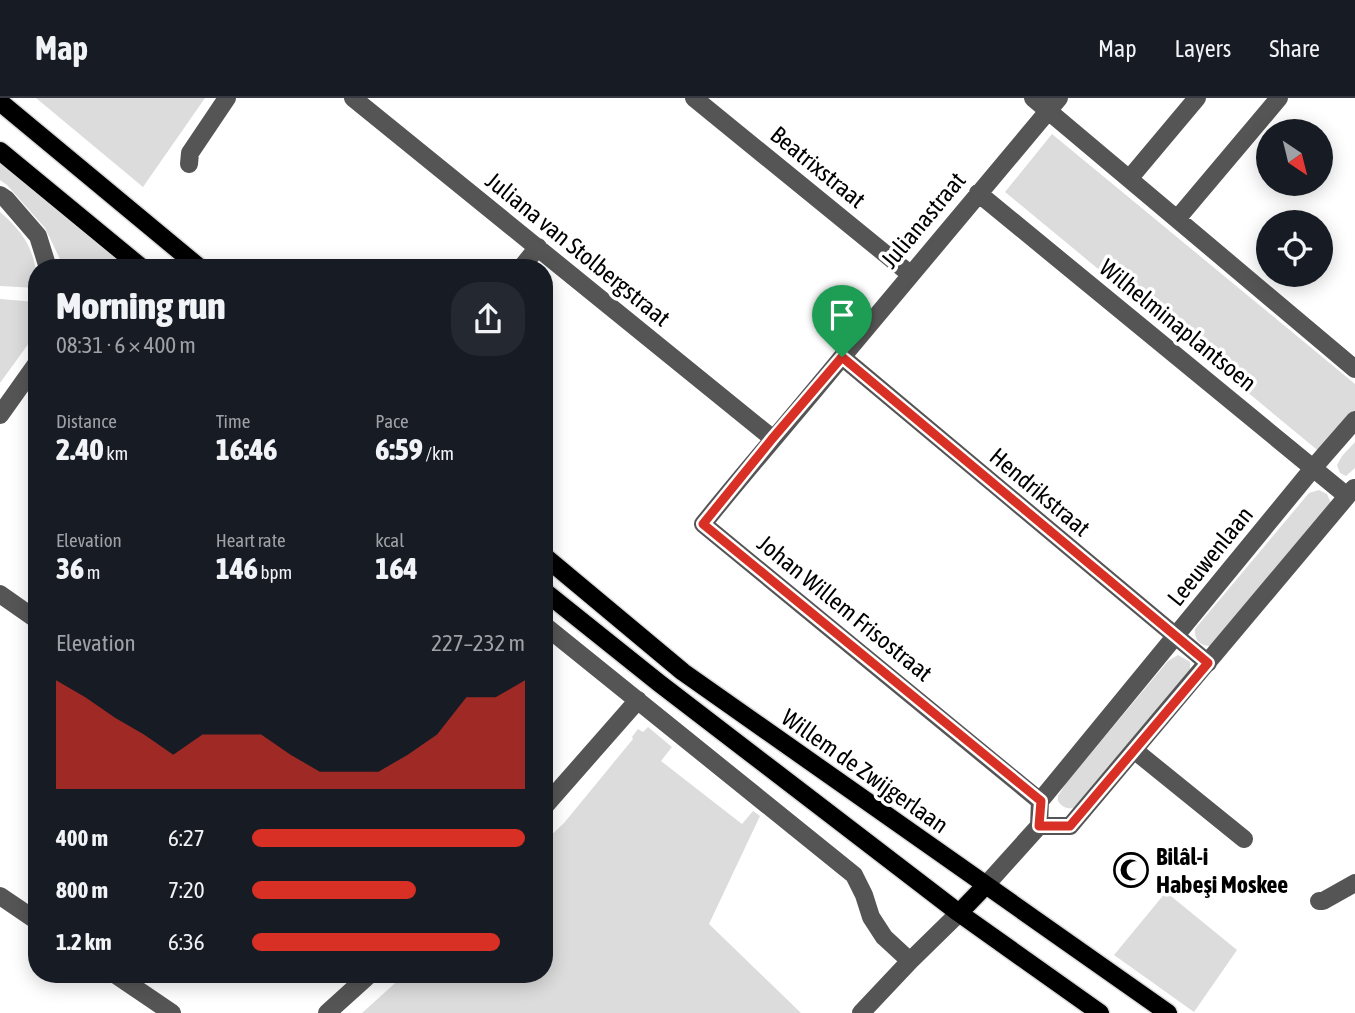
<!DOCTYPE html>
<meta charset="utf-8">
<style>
body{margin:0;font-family:"Asap Condensed",sans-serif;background:#242831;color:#f1f3f6;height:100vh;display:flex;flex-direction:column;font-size:26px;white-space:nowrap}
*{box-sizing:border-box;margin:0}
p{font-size:23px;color:#9ea1a6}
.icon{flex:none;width:38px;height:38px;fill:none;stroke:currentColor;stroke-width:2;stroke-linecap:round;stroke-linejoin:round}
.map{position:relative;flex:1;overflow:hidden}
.drawer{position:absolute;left:28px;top:161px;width:525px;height:724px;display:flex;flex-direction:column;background:#171b24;border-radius:28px;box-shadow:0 4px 18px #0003}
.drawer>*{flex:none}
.needle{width:46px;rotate:145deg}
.fabs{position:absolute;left:1256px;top:21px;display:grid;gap:14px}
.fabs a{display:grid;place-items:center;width:77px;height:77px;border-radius:50%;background:#171b24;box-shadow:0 4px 18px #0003;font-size:35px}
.pin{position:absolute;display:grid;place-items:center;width:60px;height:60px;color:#fff;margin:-72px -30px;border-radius:50% 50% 50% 0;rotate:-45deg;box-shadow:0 0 7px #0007}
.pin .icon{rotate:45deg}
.round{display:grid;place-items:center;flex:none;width:74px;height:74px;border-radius:28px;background:#242831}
.overview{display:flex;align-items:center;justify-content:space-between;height:119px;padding:0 28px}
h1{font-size:38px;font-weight:800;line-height:52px}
.metrics{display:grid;grid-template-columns:repeat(3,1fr);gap:10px;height:119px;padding:7px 28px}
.metrics div{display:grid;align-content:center}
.metrics b{font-size:30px;font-weight:800}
.metrics small{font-size:19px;font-weight:400}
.metrics p{font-size:19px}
.chart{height:196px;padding:14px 28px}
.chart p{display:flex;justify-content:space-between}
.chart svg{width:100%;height:126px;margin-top:7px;fill:#d93025;opacity:.7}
ul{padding:0 28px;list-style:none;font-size:23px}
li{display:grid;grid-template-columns:112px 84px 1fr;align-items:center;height:52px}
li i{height:18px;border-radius:9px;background:#d93025}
header{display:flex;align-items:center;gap:42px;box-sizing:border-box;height:98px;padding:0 35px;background:#171b24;border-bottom:2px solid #363941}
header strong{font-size:33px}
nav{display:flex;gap:38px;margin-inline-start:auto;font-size:24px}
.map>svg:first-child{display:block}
.green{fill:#dcdcdc}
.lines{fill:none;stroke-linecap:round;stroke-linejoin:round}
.major-casing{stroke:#dbdbdb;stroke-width:21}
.minor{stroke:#555;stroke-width:18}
.major{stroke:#000;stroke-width:18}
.route-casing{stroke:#fff;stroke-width:14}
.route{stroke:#d93025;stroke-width:9}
.labels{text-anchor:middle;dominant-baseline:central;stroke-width:7;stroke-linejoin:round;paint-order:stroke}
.street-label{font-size:24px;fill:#000;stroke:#fff}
.poi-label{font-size:24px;font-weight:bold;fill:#000;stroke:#fff;text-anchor:start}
</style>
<header>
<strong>Map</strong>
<nav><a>Map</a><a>Layers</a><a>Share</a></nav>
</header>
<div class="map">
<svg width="1355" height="915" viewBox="0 0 1355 915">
<rect width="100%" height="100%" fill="#fff"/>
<path class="green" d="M 36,0 L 205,0 L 143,89 Z
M 1052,36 L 1355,286 L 1355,314 L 1321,355 L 1005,94 Z
M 0,63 L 129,170 L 62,170 L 59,159 L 45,130 L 7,87 L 0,82 Z
M 0,114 C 26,136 37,156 37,190 L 0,188 Z
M 0,201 L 37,204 L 37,234 L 0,285 Z
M 1355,344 L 1355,370 L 1346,378 L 1340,375 L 1337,367 L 1342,358 Z
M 1319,392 L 1327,396 L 1331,405 L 1210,548 C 1200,548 1194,541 1195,531 L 1309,395 Z
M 1178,557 L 1190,564 L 1190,572 L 1074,710 C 1066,711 1062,709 1058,703 L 1058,698 L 1066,685 L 1168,563 Z
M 648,629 L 672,649 L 661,663 L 742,726 L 753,713 L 760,718 L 709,826 L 801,915 L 362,915 L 404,877 L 544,877 L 544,744 L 564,725 L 633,641 L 632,639 L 638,631 L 643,634 Z
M 1166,794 L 1237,852 L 1194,914 L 1114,857 Z"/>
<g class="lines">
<g class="major-casing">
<path id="major" d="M 0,4 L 200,170
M 0,53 L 142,170
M 544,458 L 683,574 L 1168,915
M 544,493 L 659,585 L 959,815 L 1100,915
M 959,815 L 985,788"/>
</g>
<path class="minor" d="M 353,0 L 772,340
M 694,0 L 910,176
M 1033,0 L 1355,271
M 189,66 L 190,55 L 227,0
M 1129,81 L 1197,0
M 978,95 L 1347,398
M 0,97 L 6,101 L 38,138 L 48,170
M 1177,121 L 1279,0
M 521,170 L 538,149
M 842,259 L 1208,565
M 0,317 L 37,265
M 0,496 L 37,522
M 544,527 L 854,777 L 864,797 L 871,819 L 884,839 L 910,863
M 1134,652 L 1244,741
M 1040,703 L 703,426 C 749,369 797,314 843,258 C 915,172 987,86 1059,0
M 544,709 L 638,602
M 1039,728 L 1070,728 L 1354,390
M 985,788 L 1039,728 L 1040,703 L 1314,369 L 1355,322
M 0,798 L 37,823
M 1319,803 L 1323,803 L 1355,785
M 116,877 L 172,915
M 327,915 L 369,877
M 861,915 L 910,863 L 959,815"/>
<use href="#major" class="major"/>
</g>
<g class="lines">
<g class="route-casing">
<path id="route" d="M 842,259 L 1208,565 L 1070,728 L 1039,728 L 1041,703 L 703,426 L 772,341 Z"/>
</g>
<use href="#route" class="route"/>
</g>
<defs>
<g id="mosque-ring" transform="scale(1.75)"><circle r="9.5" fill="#fff" stroke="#000" stroke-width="1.5"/><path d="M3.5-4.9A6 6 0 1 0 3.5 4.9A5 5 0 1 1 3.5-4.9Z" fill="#000"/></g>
</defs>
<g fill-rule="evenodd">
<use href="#mosque-ring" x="1131" y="772"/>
</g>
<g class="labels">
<g class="street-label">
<text transform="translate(818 69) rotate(39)">Beatrixstraat</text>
<text transform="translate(923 122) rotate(-50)">Julianastraat</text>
<text transform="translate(578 151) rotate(39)">Juliana van Stolbergstraat</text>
<text transform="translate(1178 227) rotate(39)">Wilhelminaplantsoen</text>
<text transform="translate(1040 394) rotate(40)">Hendrikstraat</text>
<text transform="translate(1210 458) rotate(-51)">Leeuwenlaan</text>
<text transform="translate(845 510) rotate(39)">Johan Willem Frisostraat</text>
<text transform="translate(865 673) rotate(35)">Willem de Zwijgerlaan</text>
</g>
<g class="poi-label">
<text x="1156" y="758">Bilâl-i<tspan x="1156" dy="28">Habeşi Moskee</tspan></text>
</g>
</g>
</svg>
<div class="fabs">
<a><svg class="needle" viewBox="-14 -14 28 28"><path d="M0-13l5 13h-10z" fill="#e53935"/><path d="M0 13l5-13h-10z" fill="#9ea1a6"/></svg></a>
<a><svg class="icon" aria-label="locate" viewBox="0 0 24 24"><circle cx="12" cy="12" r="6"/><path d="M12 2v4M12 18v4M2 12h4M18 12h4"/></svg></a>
</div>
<div class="pin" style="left:842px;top:259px;background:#1e9e55"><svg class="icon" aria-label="arrive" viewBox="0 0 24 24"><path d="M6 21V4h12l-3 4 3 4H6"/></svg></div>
<section class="drawer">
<div class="overview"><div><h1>Morning run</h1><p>08:31 · 6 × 400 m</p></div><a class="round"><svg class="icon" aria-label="share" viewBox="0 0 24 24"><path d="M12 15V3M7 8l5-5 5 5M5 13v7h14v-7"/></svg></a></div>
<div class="metrics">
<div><p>Distance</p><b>2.40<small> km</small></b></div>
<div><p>Time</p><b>16:46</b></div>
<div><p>Pace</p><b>6:59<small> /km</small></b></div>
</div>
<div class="metrics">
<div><p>Elevation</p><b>36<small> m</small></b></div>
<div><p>Heart rate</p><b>146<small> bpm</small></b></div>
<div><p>kcal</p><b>164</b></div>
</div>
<div class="chart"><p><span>Elevation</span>227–232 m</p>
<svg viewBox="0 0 160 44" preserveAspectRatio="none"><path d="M0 44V6L10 12L20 19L30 25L40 32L50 25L60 25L70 25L80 32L90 38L100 38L110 38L120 32L130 25L140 12L150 12L160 6V44z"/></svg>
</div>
<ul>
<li><b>400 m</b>6:27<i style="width:100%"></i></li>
<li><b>800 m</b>7:20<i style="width:60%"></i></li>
<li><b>1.2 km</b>6:36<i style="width:91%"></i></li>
</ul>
</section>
</div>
